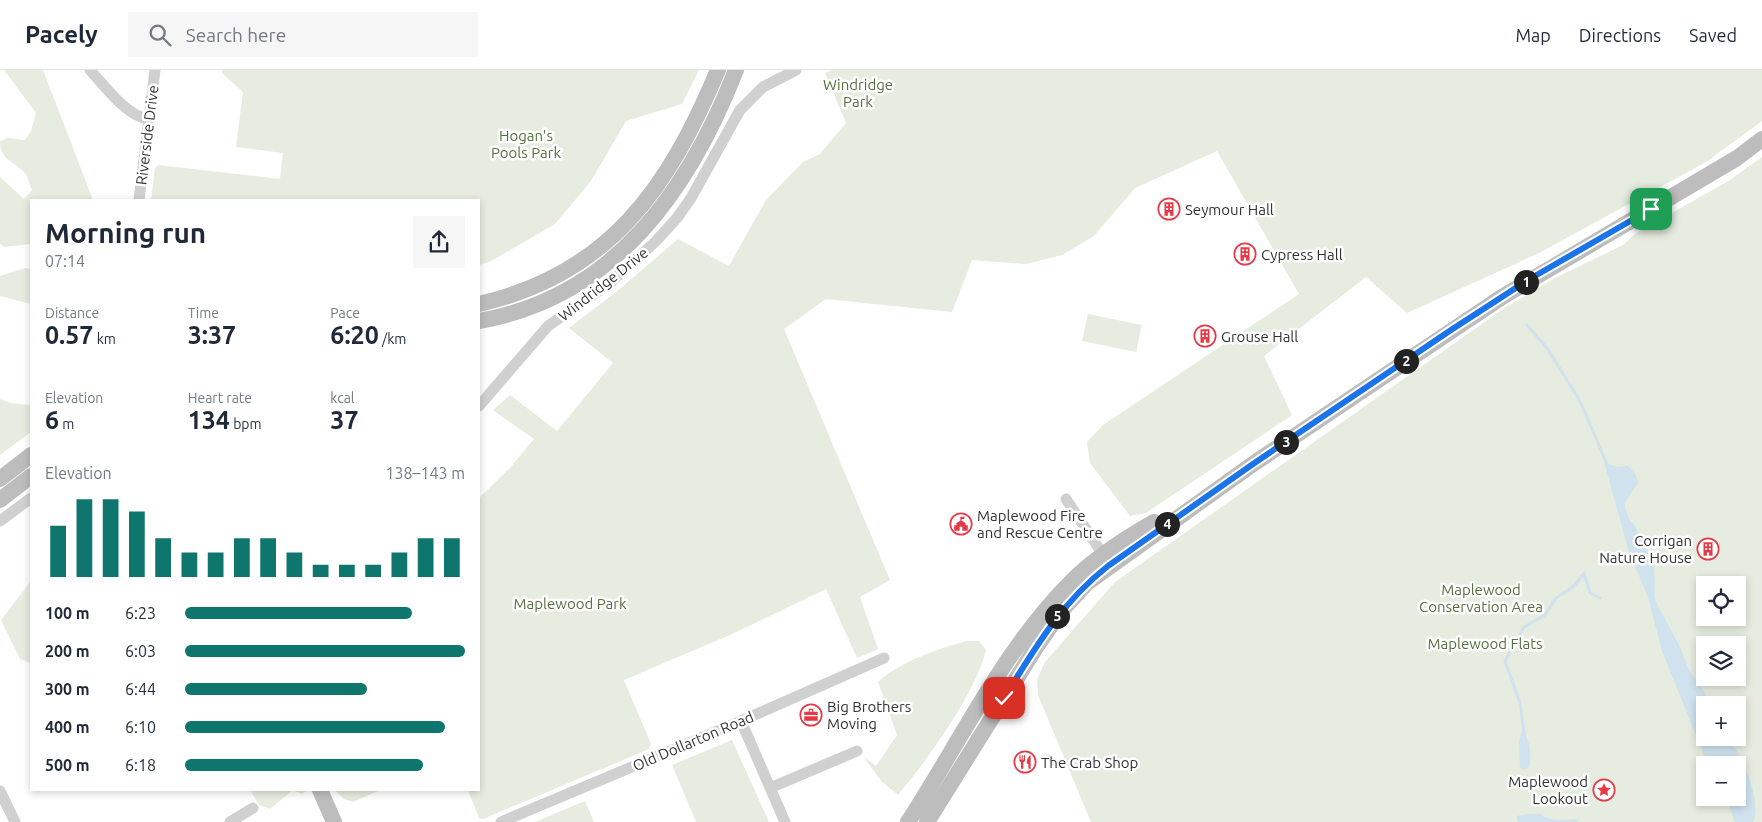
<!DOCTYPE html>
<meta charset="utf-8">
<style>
body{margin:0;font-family:Ubuntu,sans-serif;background:#f6f6f7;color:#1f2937;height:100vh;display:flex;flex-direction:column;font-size:19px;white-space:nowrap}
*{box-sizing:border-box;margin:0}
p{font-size:16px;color:#747a83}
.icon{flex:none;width:28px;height:28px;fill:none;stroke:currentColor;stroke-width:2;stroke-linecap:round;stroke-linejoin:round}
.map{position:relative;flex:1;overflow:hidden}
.side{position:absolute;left:30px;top:129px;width:450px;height:592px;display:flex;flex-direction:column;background:#fff;border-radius:0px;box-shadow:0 2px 8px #0003}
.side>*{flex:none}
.controls{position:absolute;left:1696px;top:506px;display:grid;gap:10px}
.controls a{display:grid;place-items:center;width:50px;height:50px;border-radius:0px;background:#fff;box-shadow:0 2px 8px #0003;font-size:25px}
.pin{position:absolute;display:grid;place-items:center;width:42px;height:42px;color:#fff;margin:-21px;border-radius:10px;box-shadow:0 2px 8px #0006}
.km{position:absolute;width:25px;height:25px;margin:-12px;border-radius:50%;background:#222;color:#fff;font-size:14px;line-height:25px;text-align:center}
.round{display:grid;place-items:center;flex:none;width:52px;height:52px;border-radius:0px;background:#f6f6f7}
.overview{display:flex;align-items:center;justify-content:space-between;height:85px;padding:0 15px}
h1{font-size:28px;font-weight:600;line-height:38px}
.figures{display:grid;grid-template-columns:repeat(3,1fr);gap:8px;height:85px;padding:5px 15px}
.figures div{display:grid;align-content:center}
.figures b{font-size:25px;font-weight:600}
.figures small{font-size:14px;font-weight:400}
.figures p{font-size:14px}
.chart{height:140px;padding:10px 15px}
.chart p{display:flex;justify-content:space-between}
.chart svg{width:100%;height:90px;margin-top:5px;stroke:#0f766e;stroke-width:6}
ul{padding:0 15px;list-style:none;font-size:16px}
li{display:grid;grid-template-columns:80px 60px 1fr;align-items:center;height:38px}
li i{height:12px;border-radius:6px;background:#0f766e}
header{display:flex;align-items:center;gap:30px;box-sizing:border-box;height:70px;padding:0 25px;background:#fff;border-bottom:1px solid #e0e1e3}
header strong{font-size:24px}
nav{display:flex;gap:28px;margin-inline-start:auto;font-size:18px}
.search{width:350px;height:45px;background:#f6f6f7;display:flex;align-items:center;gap:12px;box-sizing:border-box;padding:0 18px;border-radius:0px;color:#747a83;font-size:19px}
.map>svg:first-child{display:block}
.green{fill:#e6ecdf;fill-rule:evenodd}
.water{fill:#cfe2ee}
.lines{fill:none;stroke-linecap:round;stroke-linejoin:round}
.stream{stroke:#cfe2ee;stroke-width:3}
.street{stroke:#d0d0d0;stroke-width:11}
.secondary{stroke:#bdbdbd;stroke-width:16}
.route-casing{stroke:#fff;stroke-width:10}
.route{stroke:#1a73e8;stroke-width:6}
.labels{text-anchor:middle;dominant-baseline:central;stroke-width:5;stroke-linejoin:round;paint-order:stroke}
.park-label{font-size:15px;fill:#56703f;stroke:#fff}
.street-label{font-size:15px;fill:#333;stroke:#fff}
.poi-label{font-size:15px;fill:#333;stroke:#fff;text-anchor:start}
</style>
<header>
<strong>Pacely</strong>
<div class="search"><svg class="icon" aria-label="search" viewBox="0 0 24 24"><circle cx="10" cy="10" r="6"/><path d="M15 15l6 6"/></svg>Search here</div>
<nav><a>Map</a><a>Directions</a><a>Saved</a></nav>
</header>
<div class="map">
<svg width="1762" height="752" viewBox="0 0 1762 752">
<rect width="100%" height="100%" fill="#fff"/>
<path class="green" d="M 4,0 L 43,0 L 93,130 L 31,130 L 31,174 L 4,177 L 0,174 L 0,107 L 24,129 L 32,120 C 29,114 28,106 24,102 C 13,91 0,89 0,72 L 7,68 L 25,70 L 31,61 L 36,43 Z
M 222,0 L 699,0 L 682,34 L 626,51 L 591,111 L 555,154 L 491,191 L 479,195 L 479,130 L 151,130 L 155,98 L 158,95 L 280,109 L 283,83 L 236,77 L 243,22 L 222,3 Z
M 832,0 L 1762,0 L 1762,51 L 1706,92 L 1539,183 L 1407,243 L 1366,207 L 1264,286 L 1292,345 L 1146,443 L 1130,446 L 1090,393 L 1087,372 L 1103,355 L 1299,224 L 1217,81 L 1135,118 L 1094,166 L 1062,185 L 1026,194 L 972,190 L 952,242 L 826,229 L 784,259 L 890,510 L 860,527 L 878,579 L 857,588 L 826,519 L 732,564 L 624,610 L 651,674 L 649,679 L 483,749 L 479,748 L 468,720 L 479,720 L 479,428 L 509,399 L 534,369 L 493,340 L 510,325 L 557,361 L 613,293 L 569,258 L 615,223 L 678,169 L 729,196 L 766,130 L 803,92 L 820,84 L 846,53 L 825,3 Z
M 1762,87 L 1762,752 L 1091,752 L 1038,625 L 1037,610 L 1045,592 L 1115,512 L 1503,239 L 1555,208 L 1623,175 L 1635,164 L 1730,110 ZM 1705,515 L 1738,515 L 1738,548 L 1705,548 ZM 1705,575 L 1738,575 L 1738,608 L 1705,608 ZM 1705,635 L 1738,635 L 1738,668 L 1705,668 ZM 1705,695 L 1738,695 L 1738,728 L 1705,728 Z
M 25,198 L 31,199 L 31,234 L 0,226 L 0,206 Z
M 1088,244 L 1142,255 L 1136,282 L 1082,271 Z
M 0,329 L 10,333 L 31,335 L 31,362 L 0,385 Z
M 31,511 L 31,592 L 30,593 L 20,589 L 1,550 Z
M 967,571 L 979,571 L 986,580 C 977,621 926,692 898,725 L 882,712 L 863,686 L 876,696 L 897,665 L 878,612 C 899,592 940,578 967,571 Z
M 732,670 L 769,752 L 696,752 L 672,695 Z
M 250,720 L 308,720 L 302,724 L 293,720 L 270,739 L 259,735 Z
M 335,720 L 380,720 L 353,732 L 344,729 Z
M 585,731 L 594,752 L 535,752 Z"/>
<path class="water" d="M 1604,392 L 1617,397 L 1628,396 L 1636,405 L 1638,413 L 1625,432 L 1625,438 L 1629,449 L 1635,456 L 1639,467 L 1654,493 L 1655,530 L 1681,579 L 1689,600 L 1713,635 L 1705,635 L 1705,668 L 1730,668 C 1742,689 1762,728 1753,752 L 1735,752 L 1726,728 L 1738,728 L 1738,695 L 1708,695 L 1662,581 L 1648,527 L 1629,482 Z
M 1522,661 C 1530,667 1532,687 1529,697 L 1524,700 L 1520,697 L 1519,672 Z
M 1527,744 L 1541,744 C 1550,752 1565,750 1577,749 L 1578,752 L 1518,752 L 1517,746 Z"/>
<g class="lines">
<path class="stream" d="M 1527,255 L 1547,278 L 1580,331 L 1607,394
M 1524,664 L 1520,633 L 1505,591 L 1524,557 L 1545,545 L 1555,529 L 1574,516 L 1584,503 L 1590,523 L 1600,528"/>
<path class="street" d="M 90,0 C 104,15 128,48 149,49
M 139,130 L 155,0
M 479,336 L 548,256 L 610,213 L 655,172 L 677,148 L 691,128 L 740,40 L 763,17 L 796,0
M 1066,429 L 1106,489
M 0,451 L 31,428
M 741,651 L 785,752
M 770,718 L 857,681
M 0,721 L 15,752
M 230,752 L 253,738
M 501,752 L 741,651 L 884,588"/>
<path class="secondary" d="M 479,234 C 610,204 669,117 718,0
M 479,251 C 615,227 689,120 736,0
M 0,409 L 31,385
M 0,430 L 31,406
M 320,720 L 334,752
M 908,752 C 961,671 1004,578 1073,510 C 1096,487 1126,468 1154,452
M 927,752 L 1035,579 L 1062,540 L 1087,513 L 1253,394 L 1502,227 L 1737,88 L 1762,69"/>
</g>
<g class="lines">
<g class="route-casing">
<path id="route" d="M 1004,628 C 1035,578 1061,533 1108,496 L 1253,394 L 1451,260 L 1528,210 L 1651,139"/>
</g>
<use href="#route" class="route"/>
</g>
<defs>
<g id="building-ring" transform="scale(1.125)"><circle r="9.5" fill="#fff" stroke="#e63946" stroke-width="1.5"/><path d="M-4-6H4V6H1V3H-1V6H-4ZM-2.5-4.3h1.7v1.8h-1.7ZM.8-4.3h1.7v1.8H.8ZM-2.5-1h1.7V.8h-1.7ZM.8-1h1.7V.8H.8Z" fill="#e63946"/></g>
<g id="civic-ring" transform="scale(1.125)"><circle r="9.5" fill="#fff" stroke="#e63946" stroke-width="1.5"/><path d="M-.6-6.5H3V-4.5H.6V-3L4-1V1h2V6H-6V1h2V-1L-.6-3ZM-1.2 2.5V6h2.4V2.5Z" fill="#e63946"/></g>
<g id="office-ring" transform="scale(1.125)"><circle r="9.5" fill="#fff" stroke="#e63946" stroke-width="1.5"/><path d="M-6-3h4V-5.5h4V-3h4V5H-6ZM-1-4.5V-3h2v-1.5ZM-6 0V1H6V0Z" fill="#e63946"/></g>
<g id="restaurant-ring" transform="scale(1.125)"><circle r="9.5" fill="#fff" stroke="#e63946" stroke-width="1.5"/><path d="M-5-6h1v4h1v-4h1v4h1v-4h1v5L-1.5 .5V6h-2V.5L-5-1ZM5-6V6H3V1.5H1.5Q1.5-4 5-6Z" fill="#e63946"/></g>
<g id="sight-ring" transform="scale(1.125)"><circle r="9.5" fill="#fff" stroke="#e63946" stroke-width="1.5"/><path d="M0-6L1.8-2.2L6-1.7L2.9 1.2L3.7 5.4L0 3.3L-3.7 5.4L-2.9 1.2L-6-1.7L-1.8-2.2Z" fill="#e63946"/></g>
</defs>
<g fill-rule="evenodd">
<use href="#building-ring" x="1169" y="139"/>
<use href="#building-ring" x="1245" y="184"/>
<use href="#building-ring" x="1205" y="266"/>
<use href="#civic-ring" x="961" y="454"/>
<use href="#building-ring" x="1708" y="479"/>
<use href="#office-ring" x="811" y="645"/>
<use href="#restaurant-ring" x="1025" y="692"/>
<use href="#sight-ring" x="1604" y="720"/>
</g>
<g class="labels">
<g class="park-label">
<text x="858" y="14">Windridge<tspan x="858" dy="17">Park</tspan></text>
<text x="526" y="65">Hogan's<tspan x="526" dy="17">Pools Park</tspan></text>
<text x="1481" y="519">Maplewood<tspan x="1481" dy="17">Conservation Area</tspan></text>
<text x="570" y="533">Maplewood Park</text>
<text x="1485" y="573">Maplewood Flats</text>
</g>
<g class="street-label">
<text transform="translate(147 65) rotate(-83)">Riverside Drive</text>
<text transform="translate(603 214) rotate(-38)">Windridge Drive</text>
<text transform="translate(693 671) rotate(-23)">Old Dollarton Road</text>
</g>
<g class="poi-label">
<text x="1185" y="139">Seymour Hall</text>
<text x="1261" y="184">Cypress Hall</text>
<text x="1221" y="266">Grouse Hall</text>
<text x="977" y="445">Maplewood Fire<tspan x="977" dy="17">and Rescue Centre</tspan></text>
<text x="1692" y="470" text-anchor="end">Corrigan<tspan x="1692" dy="17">Nature House</tspan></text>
<text x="827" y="636">Big Brothers<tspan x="827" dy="17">Moving</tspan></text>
<text x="1041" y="692">The Crab Shop</text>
<text x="1588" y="711" text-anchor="end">Maplewood<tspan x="1588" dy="17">Lookout</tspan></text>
</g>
</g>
</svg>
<div class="controls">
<a><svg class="icon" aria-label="locate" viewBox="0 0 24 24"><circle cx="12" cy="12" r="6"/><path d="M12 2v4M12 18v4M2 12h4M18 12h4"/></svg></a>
<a><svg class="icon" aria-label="layers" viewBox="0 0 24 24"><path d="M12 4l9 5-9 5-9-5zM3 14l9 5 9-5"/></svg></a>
<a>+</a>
<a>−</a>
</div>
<div class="pin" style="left:1651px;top:139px;background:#1e9e55"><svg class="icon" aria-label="arrive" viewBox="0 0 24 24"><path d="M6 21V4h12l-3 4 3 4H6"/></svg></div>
<div class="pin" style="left:1004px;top:628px;background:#d93025"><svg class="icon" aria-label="check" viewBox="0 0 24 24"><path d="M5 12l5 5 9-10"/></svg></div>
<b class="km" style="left:1526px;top:212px">1</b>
<b class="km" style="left:1406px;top:291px">2</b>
<b class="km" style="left:1286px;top:372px">3</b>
<b class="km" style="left:1167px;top:454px">4</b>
<b class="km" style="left:1057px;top:546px">5</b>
<section class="side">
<div class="overview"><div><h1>Morning run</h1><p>07:14</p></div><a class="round"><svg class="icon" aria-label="share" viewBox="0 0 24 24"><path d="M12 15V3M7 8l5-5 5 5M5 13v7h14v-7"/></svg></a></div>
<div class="figures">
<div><p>Distance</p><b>0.57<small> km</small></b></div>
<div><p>Time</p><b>3:37</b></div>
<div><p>Pace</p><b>6:20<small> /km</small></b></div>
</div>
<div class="figures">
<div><p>Elevation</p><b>6<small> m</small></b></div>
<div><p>Heart rate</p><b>134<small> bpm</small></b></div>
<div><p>kcal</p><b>37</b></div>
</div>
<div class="chart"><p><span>Elevation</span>138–143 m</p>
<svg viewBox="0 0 160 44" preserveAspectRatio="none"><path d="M5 44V19M15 44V6M25 44V6M35 44V12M45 44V25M55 44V32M65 44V32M75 44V25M85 44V25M95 44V32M105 44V38M115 44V38M125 44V38M135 44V32M145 44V25M155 44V25"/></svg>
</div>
<ul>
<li><b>100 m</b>6:23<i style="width:81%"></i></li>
<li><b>200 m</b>6:03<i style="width:100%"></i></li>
<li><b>300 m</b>6:44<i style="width:65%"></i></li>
<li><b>400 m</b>6:10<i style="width:93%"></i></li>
<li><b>500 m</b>6:18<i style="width:85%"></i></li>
</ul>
</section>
</div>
